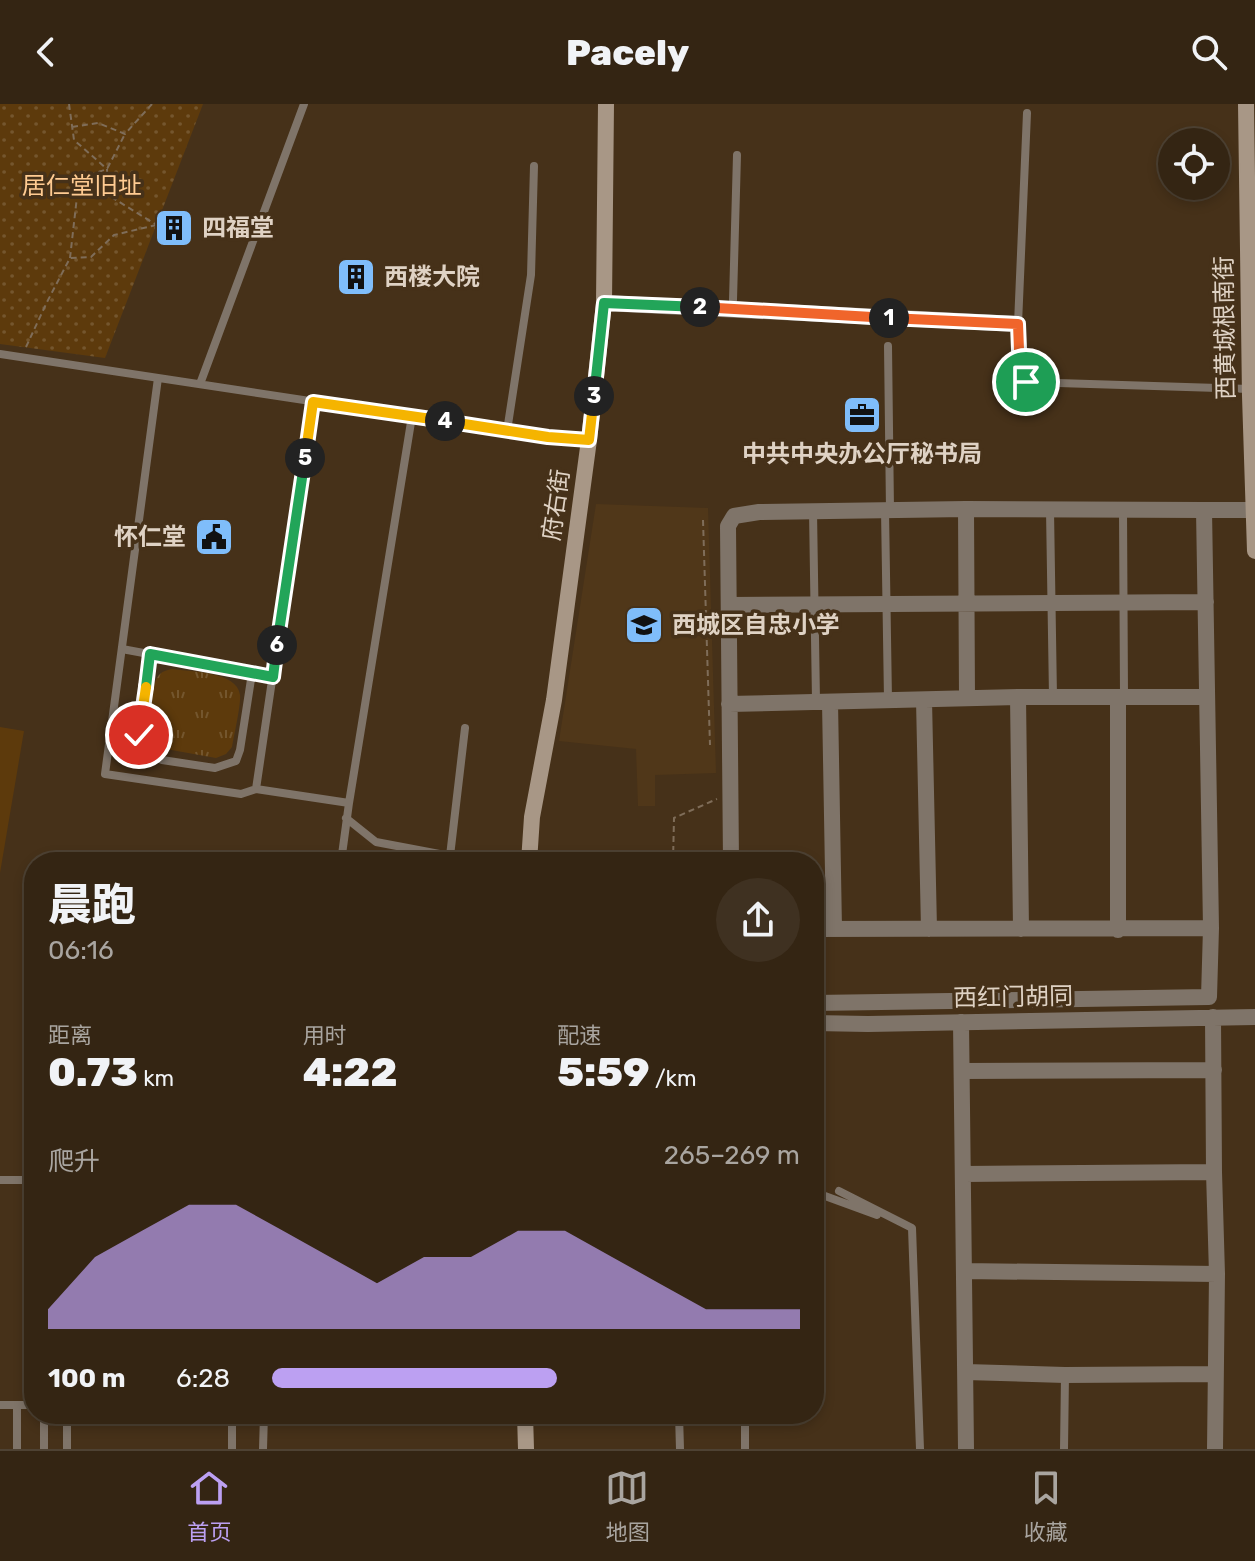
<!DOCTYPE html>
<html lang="zh">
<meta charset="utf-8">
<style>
body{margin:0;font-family:Rubik,"Noto Sans SC",sans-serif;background:#3f3121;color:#f1f3f6;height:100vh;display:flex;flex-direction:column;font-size:30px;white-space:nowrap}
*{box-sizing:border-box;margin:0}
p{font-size:26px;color:#a9a5a0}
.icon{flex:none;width:44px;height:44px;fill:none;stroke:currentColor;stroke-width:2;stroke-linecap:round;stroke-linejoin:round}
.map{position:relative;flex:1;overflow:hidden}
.panel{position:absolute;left:24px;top:748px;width:800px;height:572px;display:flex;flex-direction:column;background:#342513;border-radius:32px;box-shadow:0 4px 12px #0003,0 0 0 2px #4e4233}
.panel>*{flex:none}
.buttons{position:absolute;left:1158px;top:24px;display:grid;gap:16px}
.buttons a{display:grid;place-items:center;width:72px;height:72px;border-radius:50%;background:#342513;box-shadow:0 4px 12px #0003,0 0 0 2px #4e4233;font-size:40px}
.pin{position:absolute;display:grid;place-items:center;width:68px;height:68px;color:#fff;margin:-34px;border:4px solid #fff;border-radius:50%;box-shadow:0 2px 8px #0007}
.km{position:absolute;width:40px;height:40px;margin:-20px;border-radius:50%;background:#222;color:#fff;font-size:22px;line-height:40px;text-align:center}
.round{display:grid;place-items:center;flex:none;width:84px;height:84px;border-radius:42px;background:#3f3121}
.overview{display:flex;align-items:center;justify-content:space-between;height:136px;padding:0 24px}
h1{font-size:44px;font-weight:800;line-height:60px}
.figures{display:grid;grid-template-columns:repeat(3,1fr);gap:12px;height:136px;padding:8px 24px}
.figures div{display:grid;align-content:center}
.figures b{font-size:40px;font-weight:800}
.figures small{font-size:22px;font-weight:400}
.figures p{font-size:22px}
.chart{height:224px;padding:16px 24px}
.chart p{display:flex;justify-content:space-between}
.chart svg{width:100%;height:144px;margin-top:8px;fill:#bca0f2;opacity:.7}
ul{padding:0 24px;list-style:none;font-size:26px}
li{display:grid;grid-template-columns:128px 96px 1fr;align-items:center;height:60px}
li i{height:20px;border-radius:10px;background:#bca0f2}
header{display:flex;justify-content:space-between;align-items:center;height:104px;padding:0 24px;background:#342513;font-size:36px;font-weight:800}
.dock{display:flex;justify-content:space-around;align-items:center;height:112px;border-top:2px solid #4e4233;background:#342513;font-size:22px;color:#a9a5a0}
.dock a{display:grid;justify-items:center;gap:4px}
.dock .active{color:#bca0f2}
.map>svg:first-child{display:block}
.built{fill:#503719}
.grass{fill:url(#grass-tufts)}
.park{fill:url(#park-dots)}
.pitch{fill:#5d3a0c}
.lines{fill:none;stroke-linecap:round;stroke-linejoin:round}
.path{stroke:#7f6d59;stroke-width:2;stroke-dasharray:6 4;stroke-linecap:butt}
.lane{stroke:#7f7469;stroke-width:8}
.street{stroke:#7f7469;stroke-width:16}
.secondary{stroke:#a89786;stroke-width:16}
.split-1-casing{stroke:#fff;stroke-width:16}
.split-2-casing{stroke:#fff;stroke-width:16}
.split-3-casing{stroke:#fff;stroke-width:16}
.split-4-casing{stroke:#fff;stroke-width:16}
.split-5-casing{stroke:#fff;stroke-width:16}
.split-6-casing{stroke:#fff;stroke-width:16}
.split-7-casing{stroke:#fff;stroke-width:16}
.split-8-casing{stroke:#fff;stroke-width:16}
.split-1{stroke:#f0652b;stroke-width:10}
.split-2{stroke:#f0652b;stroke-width:10}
.split-3{stroke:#22a559;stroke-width:10}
.split-4{stroke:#f5b400;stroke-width:10}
.split-5{stroke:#f5b400;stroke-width:10}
.split-6{stroke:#22a559;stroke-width:10}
.split-7{stroke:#22a559;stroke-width:10}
.split-8{stroke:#f5b400;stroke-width:10}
.labels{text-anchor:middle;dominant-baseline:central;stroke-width:7;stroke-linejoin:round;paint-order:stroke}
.park-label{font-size:24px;fill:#ffcb92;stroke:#463119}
.poi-label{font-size:24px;font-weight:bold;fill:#dfd2c4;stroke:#463119;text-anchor:start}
.street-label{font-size:24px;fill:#dfd2c4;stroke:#463119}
</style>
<header><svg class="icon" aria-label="back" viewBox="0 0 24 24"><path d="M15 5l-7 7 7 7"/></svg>Pacely<svg class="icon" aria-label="search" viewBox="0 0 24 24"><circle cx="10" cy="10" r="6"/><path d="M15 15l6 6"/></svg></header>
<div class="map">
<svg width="1255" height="1345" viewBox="0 0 1255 1345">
<defs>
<pattern id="grass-tufts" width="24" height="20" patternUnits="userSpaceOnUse" patternTransform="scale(2)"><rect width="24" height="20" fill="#5d3a0c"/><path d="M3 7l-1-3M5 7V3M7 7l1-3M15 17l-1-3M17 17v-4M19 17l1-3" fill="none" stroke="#74562e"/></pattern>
<pattern id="park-dots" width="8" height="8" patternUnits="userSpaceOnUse" patternTransform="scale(2)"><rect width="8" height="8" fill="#5d3a0c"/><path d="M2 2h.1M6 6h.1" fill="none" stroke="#74562e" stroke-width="1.8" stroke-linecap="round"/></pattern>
</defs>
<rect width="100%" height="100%" fill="#463119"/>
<path class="built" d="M 596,400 L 708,404 L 716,669 L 655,671 L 655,702 L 638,702 L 636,645 L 559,637 Z"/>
<path class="grass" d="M 172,565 C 191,568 237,567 240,591 C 241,601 234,631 232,643 L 226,650 L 216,654 L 166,645 L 149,634 C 147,622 151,577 160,570 C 163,567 168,566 172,565 Z"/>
<path class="park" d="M 0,0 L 203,0 L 105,254 L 0,240 Z"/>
<path class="pitch" d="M 0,623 L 24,627 L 0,769 Z"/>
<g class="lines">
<path class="path" d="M 69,0 L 74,36 L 107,65 L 108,91 L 155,120
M 72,23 L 98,19 L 125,30 L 152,0
M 70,154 L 79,75 L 107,65 L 125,30
M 26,243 L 47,198 L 70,154 L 91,153 L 114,131 L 156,121
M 703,416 L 710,641
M 673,758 L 674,714 L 717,695"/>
<path class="lane" d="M 1027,9 L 1018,220 L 1020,271 L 1026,278 L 1250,285
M 733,196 L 737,51
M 888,242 L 890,406
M 0,250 L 548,333 L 588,336
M 158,274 L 105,670 L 241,690 L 256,685 L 349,699
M 200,280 L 304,0
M 507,327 L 531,171 L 534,62
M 885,406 L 888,596
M 1050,406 L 1053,593
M 1123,406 L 1124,592
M 813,407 L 816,597
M 122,545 L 273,573
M 150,550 L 139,631 L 143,640 L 152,650 L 162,656 L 215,664 L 236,657 L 240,646 L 252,569
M 256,685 L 313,298
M 346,714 L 376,738 L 450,752 L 450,758
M 450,752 L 465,624
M 341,758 L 349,699 L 412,312
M 0,1076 L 34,1076
M 839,1087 L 912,1124 L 920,1345
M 814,1088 L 877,1111
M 0,1301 L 34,1301
M 17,1301 L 17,1345
M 44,1310 L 44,1345
M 679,1310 L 680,1345
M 745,1310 L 745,1345
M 67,1345 L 67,1310
M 232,1345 L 232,1310
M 263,1345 L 264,1310
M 1064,1345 L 1065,1271"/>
<path class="street" d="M 604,199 L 1018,220
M 966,405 L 967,594
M 1204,406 L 1254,406
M 729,501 L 1206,498
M 1018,593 L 1021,825
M 1118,593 L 1118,826
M 924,596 L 929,825
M 830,598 L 834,825
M 729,600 L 1018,593 L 1207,593
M 731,758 L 728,422 L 734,412 L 759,408 L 966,405 L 1204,406 L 1211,824 L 1209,893 L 814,899
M 814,825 L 1211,824
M 1213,913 L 1214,1068 L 1217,1170 L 1215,1345
M 961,918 L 966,1345
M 814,919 L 868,920 L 1255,913
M 962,967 L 1214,966
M 964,1070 L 1214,1068
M 964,1167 L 1217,1170
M 966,1268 L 1065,1271 L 1215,1270"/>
<path class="secondary" d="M 1246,0 L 1250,292 L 1255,447
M 529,758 L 532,713 L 554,596 L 589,336 L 604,199 L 606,0
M 525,1310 L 526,1345"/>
</g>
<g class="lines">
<g class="split-1-casing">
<path id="split-1" d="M 889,214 L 1018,220 L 1020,271 L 1026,278"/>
</g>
<g class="split-2-casing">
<path id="split-2" d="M 700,203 L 889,214"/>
</g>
<g class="split-3-casing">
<path id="split-3" d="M 594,292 L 604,199 L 700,203"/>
</g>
<g class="split-4-casing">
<path id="split-4" d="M 445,317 L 548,333 L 589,336 L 594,292"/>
</g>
<g class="split-5-casing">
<path id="split-5" d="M 305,354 L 313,298 L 445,317"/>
</g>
<g class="split-6-casing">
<path id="split-6" d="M 277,541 L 305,354"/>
</g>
<g class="split-7-casing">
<path id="split-7" d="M 146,583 L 150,550 L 273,573 L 277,541"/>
</g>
<g class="split-8-casing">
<path id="split-8" d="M 139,631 L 146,583"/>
</g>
<use href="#split-1" class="split-1"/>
<use href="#split-2" class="split-2"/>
<use href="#split-3" class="split-3"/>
<use href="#split-4" class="split-4"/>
<use href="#split-5" class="split-5"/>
<use href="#split-6" class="split-6"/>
<use href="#split-7" class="split-7"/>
<use href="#split-8" class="split-8"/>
</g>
<defs>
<g id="building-square" transform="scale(2)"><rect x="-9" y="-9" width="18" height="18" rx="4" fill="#7fbdfa" stroke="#463119"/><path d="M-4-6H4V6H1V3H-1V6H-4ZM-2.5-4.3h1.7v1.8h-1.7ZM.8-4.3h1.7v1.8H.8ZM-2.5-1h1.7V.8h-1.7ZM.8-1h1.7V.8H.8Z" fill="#111"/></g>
<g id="office-square" transform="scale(2)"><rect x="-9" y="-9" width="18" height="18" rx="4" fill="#7fbdfa" stroke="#463119"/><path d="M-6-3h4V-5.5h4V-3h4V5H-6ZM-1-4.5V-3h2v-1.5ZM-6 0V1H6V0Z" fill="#111"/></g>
<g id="civic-square" transform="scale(2)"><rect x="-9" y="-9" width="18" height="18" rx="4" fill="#7fbdfa" stroke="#463119"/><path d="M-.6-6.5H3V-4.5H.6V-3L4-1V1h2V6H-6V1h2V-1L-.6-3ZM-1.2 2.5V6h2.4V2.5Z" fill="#111"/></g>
<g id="school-square" transform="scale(2)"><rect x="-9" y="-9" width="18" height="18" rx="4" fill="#7fbdfa" stroke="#463119"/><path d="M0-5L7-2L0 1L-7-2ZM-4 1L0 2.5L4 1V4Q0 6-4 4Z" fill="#111"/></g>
</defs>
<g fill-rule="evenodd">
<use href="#building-square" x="174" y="124"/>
<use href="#building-square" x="356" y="173"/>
<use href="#office-square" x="862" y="311"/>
<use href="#civic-square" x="214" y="433"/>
<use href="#school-square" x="644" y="521"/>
</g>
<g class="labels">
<g class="park-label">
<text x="82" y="82">居仁堂旧址</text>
</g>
<g class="poi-label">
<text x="202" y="124">四福堂</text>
<text x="384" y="173">西楼大院</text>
<text x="862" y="350" text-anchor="middle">中共中央办公厅秘书局</text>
<text x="186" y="433" text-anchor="end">怀仁堂</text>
<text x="672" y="521">西城区自忠小学</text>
</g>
<g class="street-label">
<text transform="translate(1225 224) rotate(-91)">西黄城根南街</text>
<text transform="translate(556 401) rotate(-82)">府右街</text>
<text transform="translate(1013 893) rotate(-1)">西红门胡同</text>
</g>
</g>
</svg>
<div class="buttons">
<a><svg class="icon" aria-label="locate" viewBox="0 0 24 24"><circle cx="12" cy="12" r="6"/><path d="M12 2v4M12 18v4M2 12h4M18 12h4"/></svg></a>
</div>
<div class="pin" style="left:1026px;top:278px;background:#1e9e55"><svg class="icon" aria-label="arrive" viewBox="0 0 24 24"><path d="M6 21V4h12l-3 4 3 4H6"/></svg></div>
<div class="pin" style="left:139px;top:631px;background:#d93025"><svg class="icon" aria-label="check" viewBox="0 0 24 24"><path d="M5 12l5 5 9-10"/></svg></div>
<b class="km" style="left:889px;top:214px">1</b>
<b class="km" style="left:700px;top:203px">2</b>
<b class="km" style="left:594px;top:292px">3</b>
<b class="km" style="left:445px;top:317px">4</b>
<b class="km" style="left:305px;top:354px">5</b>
<b class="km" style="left:277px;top:541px">6</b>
<section class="panel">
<div class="overview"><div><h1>晨跑</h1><p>06:16</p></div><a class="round"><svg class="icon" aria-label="share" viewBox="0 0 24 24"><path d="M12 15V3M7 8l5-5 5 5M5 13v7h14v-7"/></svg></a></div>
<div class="figures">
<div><p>距离</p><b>0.73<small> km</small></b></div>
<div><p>用时</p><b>4:22</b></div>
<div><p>配速</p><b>5:59<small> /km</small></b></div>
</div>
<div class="chart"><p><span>爬升</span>265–269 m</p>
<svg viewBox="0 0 160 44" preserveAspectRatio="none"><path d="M0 44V38L10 22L20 14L30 6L40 6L50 14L60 22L70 30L80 22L90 22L100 14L110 14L120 22L130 30L140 38L150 38L160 38V44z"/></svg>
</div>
<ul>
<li><b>100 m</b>6:28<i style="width:54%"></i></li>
</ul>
</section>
</div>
<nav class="dock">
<a class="active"><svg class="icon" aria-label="home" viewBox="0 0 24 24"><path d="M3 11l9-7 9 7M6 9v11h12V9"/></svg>首页</a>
<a><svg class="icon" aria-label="map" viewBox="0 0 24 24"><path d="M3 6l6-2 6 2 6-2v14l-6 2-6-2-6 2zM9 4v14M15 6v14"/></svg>地图</a>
<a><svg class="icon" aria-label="saved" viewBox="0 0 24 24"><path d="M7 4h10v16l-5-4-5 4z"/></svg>收藏</a>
</nav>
